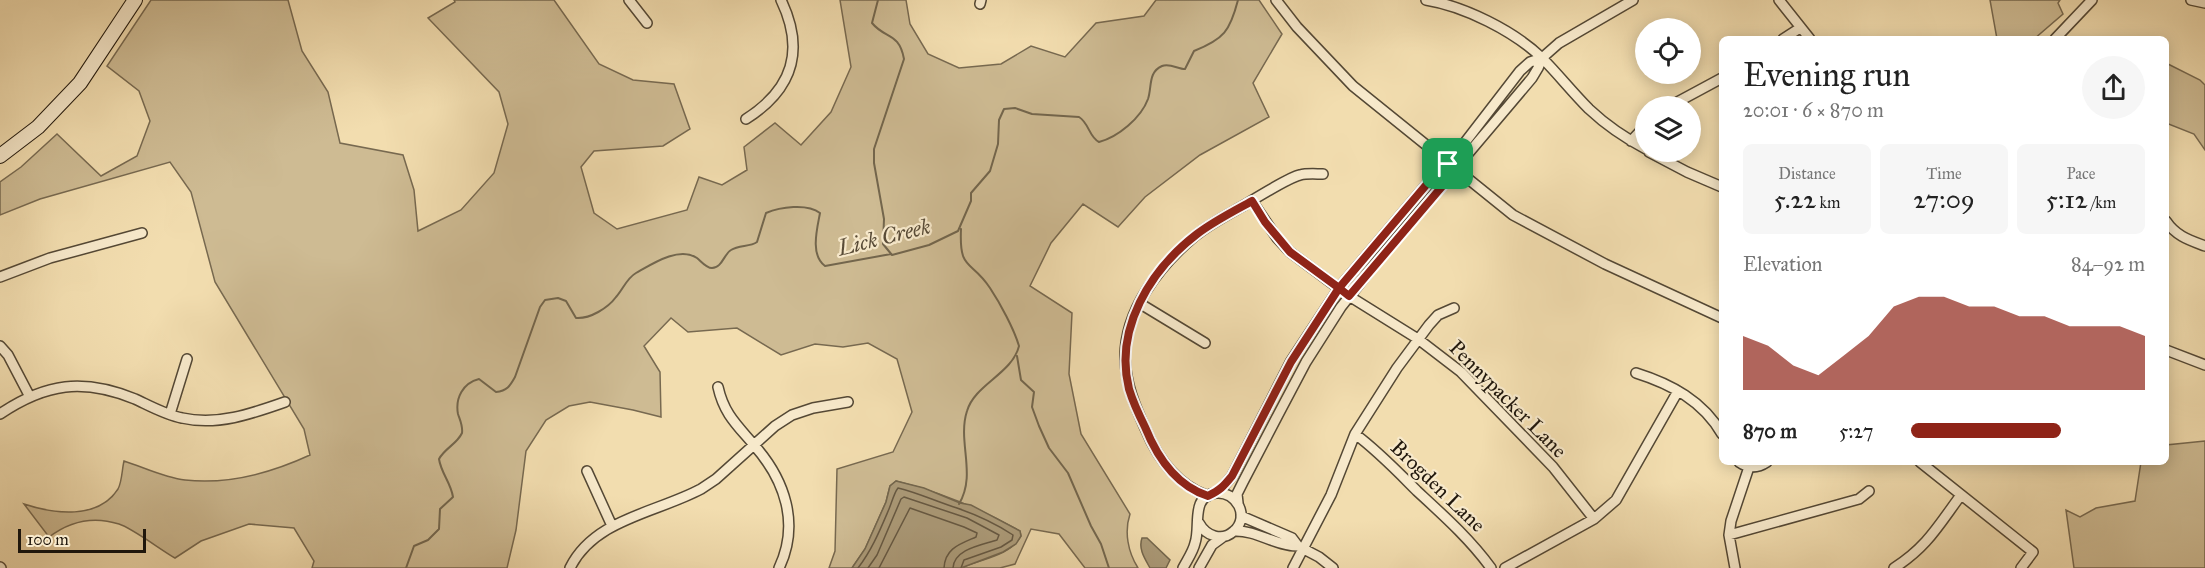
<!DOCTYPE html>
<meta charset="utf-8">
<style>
body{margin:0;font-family:"IM FELL Great Primer",serif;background:#f6f6f6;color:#222;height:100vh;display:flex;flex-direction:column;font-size:22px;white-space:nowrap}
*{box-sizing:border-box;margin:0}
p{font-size:20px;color:#767676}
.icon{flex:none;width:33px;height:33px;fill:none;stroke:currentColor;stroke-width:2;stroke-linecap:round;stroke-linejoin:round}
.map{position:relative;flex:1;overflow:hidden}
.details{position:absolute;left:1719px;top:36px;width:450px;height:429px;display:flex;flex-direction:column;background:#fff;border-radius:9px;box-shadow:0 3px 15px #0003}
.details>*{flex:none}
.buttons{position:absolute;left:1635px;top:18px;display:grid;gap:12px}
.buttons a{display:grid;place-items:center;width:66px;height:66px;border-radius:50%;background:#fff;box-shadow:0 3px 15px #0003;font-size:30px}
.scale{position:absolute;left:18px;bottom:15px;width:128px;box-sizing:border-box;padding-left:6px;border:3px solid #20170c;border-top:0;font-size:16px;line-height:21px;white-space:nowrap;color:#20170c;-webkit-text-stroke:4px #f7e9cb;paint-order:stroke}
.pin{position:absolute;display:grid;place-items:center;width:51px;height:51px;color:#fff;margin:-26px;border-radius:12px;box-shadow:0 3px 9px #0006}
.round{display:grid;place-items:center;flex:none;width:63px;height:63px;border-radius:32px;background:#f6f6f6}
.overview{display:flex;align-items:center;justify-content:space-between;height:102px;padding:0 24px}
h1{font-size:33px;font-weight:600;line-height:45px}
.figures{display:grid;grid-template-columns:repeat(3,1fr);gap:9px;height:102px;padding:6px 24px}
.figures div{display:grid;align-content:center;border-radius:9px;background:#f6f6f6;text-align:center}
.figures b{font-size:26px;font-weight:600}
.figures small{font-size:16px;font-weight:400}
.figures p{font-size:16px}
.chart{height:168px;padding:12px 24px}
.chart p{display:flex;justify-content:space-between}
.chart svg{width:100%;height:108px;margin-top:6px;fill:#8f2418;opacity:.7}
ul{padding:0 24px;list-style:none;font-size:20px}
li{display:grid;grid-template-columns:96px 72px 1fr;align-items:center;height:45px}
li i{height:15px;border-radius:8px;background:#8f2418}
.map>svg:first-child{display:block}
.green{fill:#cebb93;stroke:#776950;stroke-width:1.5}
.water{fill:#ab9a78;stroke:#73664d;stroke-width:1.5}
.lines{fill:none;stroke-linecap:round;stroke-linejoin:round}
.shore{stroke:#665842;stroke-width:1.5}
.stream{stroke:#73664d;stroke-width:2}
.minor-casing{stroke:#544835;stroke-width:12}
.secondary-casing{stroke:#20170c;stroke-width:16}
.minor{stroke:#f7e9cb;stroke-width:9}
.secondary{stroke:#f7e9cb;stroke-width:14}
.route-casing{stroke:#fff;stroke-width:12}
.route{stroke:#8f2418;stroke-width:8}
.labels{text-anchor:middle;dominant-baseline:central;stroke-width:4.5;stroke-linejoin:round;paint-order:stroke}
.street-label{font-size:21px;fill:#20170c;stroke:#f7e9cb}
.water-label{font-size:22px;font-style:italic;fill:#584b37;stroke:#f7e9cb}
</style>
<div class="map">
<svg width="2205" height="568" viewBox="0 0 2205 568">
<rect width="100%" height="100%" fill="#f2ddaf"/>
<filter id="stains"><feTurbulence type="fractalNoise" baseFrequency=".00333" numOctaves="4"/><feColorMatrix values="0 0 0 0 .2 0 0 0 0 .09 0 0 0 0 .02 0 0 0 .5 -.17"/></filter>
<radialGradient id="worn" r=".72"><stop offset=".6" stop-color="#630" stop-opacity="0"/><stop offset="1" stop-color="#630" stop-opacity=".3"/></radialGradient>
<path class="green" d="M 151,0 L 288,0 L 302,51 L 328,92 L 340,143 L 403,155 L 414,190 L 418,231 L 461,210 L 494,173 L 508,124 L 499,92 L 428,18 L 455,2 L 454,0 L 554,0 L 599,64 L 633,80 L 674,84 L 690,129 L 663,146 L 594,151 L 581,167 L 594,213 L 617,229 L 687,210 L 699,177 L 722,185 L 747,170 L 744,147 L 775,123 L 801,145 L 831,112 L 851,67 L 840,0 L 906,0 L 910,24 L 928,54 L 959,68 L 1001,64 L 1031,46 L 1065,57 L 1096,23 L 1144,16 L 1156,0 L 1259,0 L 1282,34 L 1253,83 L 1269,117 L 1200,155 L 1145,197 L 1118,227 L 1083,204 L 1051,243 L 1030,286 L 1072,313 L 1069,374 L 1081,434 L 1130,514 C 1124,532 1128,552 1138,568 L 1085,568 L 1059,534 L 1031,529 L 1015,564 L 1000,568 L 961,568 C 981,559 1010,556 1021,536 L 1020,531 C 981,509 940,492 896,481 L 890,486 L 886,502 L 865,549 L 852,568 L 829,568 L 835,551 L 837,469 L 893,452 L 912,412 L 897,359 L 868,343 L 843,347 L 815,344 L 781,355 L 737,328 L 688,332 L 671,318 L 644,346 L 660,372 L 661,417 L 633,410 L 590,402 L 569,406 L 546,420 L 526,451 L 516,530 L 507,568 L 312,568 L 314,561 L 294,528 L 249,524 L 201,541 L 175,558 C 161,550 132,528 119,524 C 94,516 70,521 49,537 L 24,504 C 54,514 98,520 118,489 C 122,482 122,469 124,461 C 143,467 165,478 185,480 C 229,485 271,473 310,455 L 304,429 L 215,282 L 191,192 L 170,162 L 40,199 L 0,215 L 0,182 L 21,167 L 57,134 L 101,176 L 137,156 L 150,121 L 139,91 L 107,66 Z
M 1990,0 L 2060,0 L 2058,3 L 2063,14 L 2034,39 L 1997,39 Z
M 2166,63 L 2200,80 L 2205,85 L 2205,150 L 2194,134 L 2166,123 Z
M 2205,441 L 2205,568 L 2074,568 L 2066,510 L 2080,517 L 2096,508 L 2135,501 L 2141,462 L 2166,462 L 2166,445 Z"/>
<path class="water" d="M 896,481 L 924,488 L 960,503 L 971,505 L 1020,531 L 1021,536 L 1016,544 L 1003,552 L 961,568 L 852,568 L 865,549 L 886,502 L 890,486 Z
M 1142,538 L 1147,538 L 1170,560 L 1166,568 L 1150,568 C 1145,559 1138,549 1142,538 Z"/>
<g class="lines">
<path class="shore" d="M 858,568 C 872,550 880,530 889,509 C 892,502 894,493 898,488 C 919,493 937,502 957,508 C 977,515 995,523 1013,535 L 1012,540 L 1001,547 L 964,560 L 961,568
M 868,568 L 877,555 L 901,499 L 904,497 L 967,518 L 999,535 L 997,540 C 982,545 954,549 953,568
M 879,568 L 910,508 L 964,527 L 977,533 L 976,537 C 960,544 945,548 944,568"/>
<path class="stream" d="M 878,0 L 872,23 C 885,39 899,32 904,59 L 874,149 L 874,163 L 884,219 L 883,244 L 892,255 L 929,245 L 958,231 L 971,201 L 971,193 L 990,171 L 998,144 L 999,120 L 1004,109 L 1015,108 L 1032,114 L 1079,117 C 1089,123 1089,137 1099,142 C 1118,137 1141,118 1148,99 C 1152,87 1148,72 1162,66 C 1170,63 1178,69 1185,69 L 1194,51 C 1224,39 1230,31 1238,0
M 1017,356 L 1021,380 L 1034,392 L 1032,407 L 1039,426 L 1049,448 L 1068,473 L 1091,526 L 1101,544 L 1109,568
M 959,504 C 977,474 957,442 967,411 C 975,384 1012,374 1019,346 C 1014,329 1000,303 990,288 C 971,259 959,272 961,229
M 406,568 L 414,546 L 428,540 L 439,529 L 440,509 L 453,497 C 451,483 441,473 439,459 C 445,448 457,444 462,433 C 463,426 460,420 458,414 C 455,398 463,383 479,379 L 496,392 C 507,391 510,386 515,377 L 540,307 L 545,300 L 558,298 L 566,301 L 576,318 C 590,319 608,308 616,297 C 623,289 627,278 636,273 C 652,264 679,246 697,258 C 701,261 706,268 712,268 C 722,268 724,254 731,250 C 739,245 750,247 757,242 L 766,213 C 780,207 807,203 820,213 C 817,229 810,255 825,266 L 891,254"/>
<g class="minor-casing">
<path id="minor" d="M 629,0 L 647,23
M 1276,0 L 1297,27 L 1353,86 L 1513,215 L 1605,264 L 1722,318
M 1426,0 C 1464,6 1514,31 1542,58 C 1558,74 1572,92 1589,109 C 1606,125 1625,138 1646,149
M 1779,0 L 1810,39
M 2191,0 L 2205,3
M 980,4 L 981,0
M 1783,39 L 1800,28
M 2055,39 L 2092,0
M 1670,106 L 1722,78
M 746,119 C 793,89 805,50 781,0
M 1631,141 L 1646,125
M 1649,152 L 1687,172 L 1722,187
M 1252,201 L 1277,238 L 1290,252 L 1349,296 L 1418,339 L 1461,372 L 1553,467 L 1594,519
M 2166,221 C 2176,236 2189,240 2205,246
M 0,277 L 50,258 L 142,233
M 1139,303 L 1205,343
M 0,346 L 8,355 L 30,397
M 2166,350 L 2205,365
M 1636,373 C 1671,384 1703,401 1722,434
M 718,387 C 724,414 737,425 754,445 C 785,480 800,524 779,568
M 0,414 C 46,383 83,378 135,399 C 150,406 166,415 182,418 C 217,426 251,414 285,402
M 170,414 L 187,359
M 1355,434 C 1378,451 1397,471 1417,491 C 1443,515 1470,539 1491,568
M 1739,462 C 1749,469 1758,468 1767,462
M 1920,462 L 2033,552 L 2021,568
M 587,471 L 612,526
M 1218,493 L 1232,476 L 1291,361 L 1339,288 L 1438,171 L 1456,154 L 1520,71 L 1530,62 L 1542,58 L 1559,43 L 1633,0
M 1208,496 C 1177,485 1157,457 1145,428 C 1135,406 1126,384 1125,359 C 1124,311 1159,266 1195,236 C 1208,225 1225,216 1241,207 C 1253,200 1289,177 1300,175 C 1307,173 1316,174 1323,174
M 1238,503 L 1237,494 L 1243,482 L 1278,415 L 1306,362 L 1341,307 L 1384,253 L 1532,78 L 1538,68 L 1542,58
M 1241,516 L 1292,538 L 1298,546 L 1319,557 L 1333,568
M 1234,531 C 1257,530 1275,546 1298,546
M 1729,535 L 1859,499 L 1869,491
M 0,567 L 1,568
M 570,568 C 594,519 656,513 701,489 L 716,479 L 775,426 L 792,415 L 813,408 L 848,402
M 1183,568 C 1187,560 1193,552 1195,543 C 1201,526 1190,496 1216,493 C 1237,491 1250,517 1234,531 C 1222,542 1206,536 1199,523
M 1199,568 L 1212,545 L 1223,537
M 1293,568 L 1331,495 L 1355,434 L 1397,368 L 1429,325 L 1438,315 L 1454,308
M 1505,568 L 1594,519 L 1616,500 L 1678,391
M 1735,568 L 1729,535 L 1731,521 L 1749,467
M 1894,568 C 1927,547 1938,526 1961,495"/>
</g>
<g class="secondary-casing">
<path id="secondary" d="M 0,156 L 38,127 L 80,83 L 135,0"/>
</g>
<use href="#minor" class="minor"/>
<use href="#secondary" class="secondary"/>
</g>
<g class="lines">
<g class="route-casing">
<path id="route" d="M 1448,164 L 1438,171 L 1339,288 L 1290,252 L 1265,222 L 1252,201 C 1234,211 1214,221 1197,234 C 1150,270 1114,329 1129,389 C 1133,402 1139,415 1145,427 C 1157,457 1177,486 1208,496 C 1220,490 1223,487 1232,476 L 1291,362 L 1339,288 L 1349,296 L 1456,170 L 1448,164"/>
</g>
<use href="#route" class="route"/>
</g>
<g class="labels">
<g class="street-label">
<text transform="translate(1508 399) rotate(45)">Pennypacker Lane</text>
<text transform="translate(1438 486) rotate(44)">Brogden Lane</text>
</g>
<g class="water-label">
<text transform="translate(884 237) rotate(-14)">Lick Creek</text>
</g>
</g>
<rect width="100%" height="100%" filter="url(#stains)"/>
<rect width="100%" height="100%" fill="url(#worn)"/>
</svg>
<div class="buttons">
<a><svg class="icon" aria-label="locate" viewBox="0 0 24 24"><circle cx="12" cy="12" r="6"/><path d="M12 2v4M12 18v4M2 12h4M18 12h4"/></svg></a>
<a><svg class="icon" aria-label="layers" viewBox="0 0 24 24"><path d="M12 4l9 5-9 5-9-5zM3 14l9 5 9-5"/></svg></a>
</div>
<div class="scale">100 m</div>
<div class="pin" style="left:1448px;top:164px;background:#1e9e55"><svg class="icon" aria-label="arrive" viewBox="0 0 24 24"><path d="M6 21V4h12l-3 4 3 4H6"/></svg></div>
<section class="details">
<div class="overview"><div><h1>Evening run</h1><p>20:01 · 6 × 870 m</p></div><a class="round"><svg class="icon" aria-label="share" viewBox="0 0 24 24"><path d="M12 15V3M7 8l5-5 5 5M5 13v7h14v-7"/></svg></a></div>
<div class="figures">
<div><p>Distance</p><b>5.22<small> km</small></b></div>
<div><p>Time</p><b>27:09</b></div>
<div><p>Pace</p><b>5:12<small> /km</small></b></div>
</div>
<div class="chart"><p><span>Elevation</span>84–92 m</p>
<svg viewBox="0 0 160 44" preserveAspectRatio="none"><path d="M0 44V22L10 26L20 34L30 38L40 30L50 22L60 10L70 6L80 6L90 10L100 10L110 14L120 14L130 18L140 18L150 18L160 22V44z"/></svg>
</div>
<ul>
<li><b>870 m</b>5:27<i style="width:64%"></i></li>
</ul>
</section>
</div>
